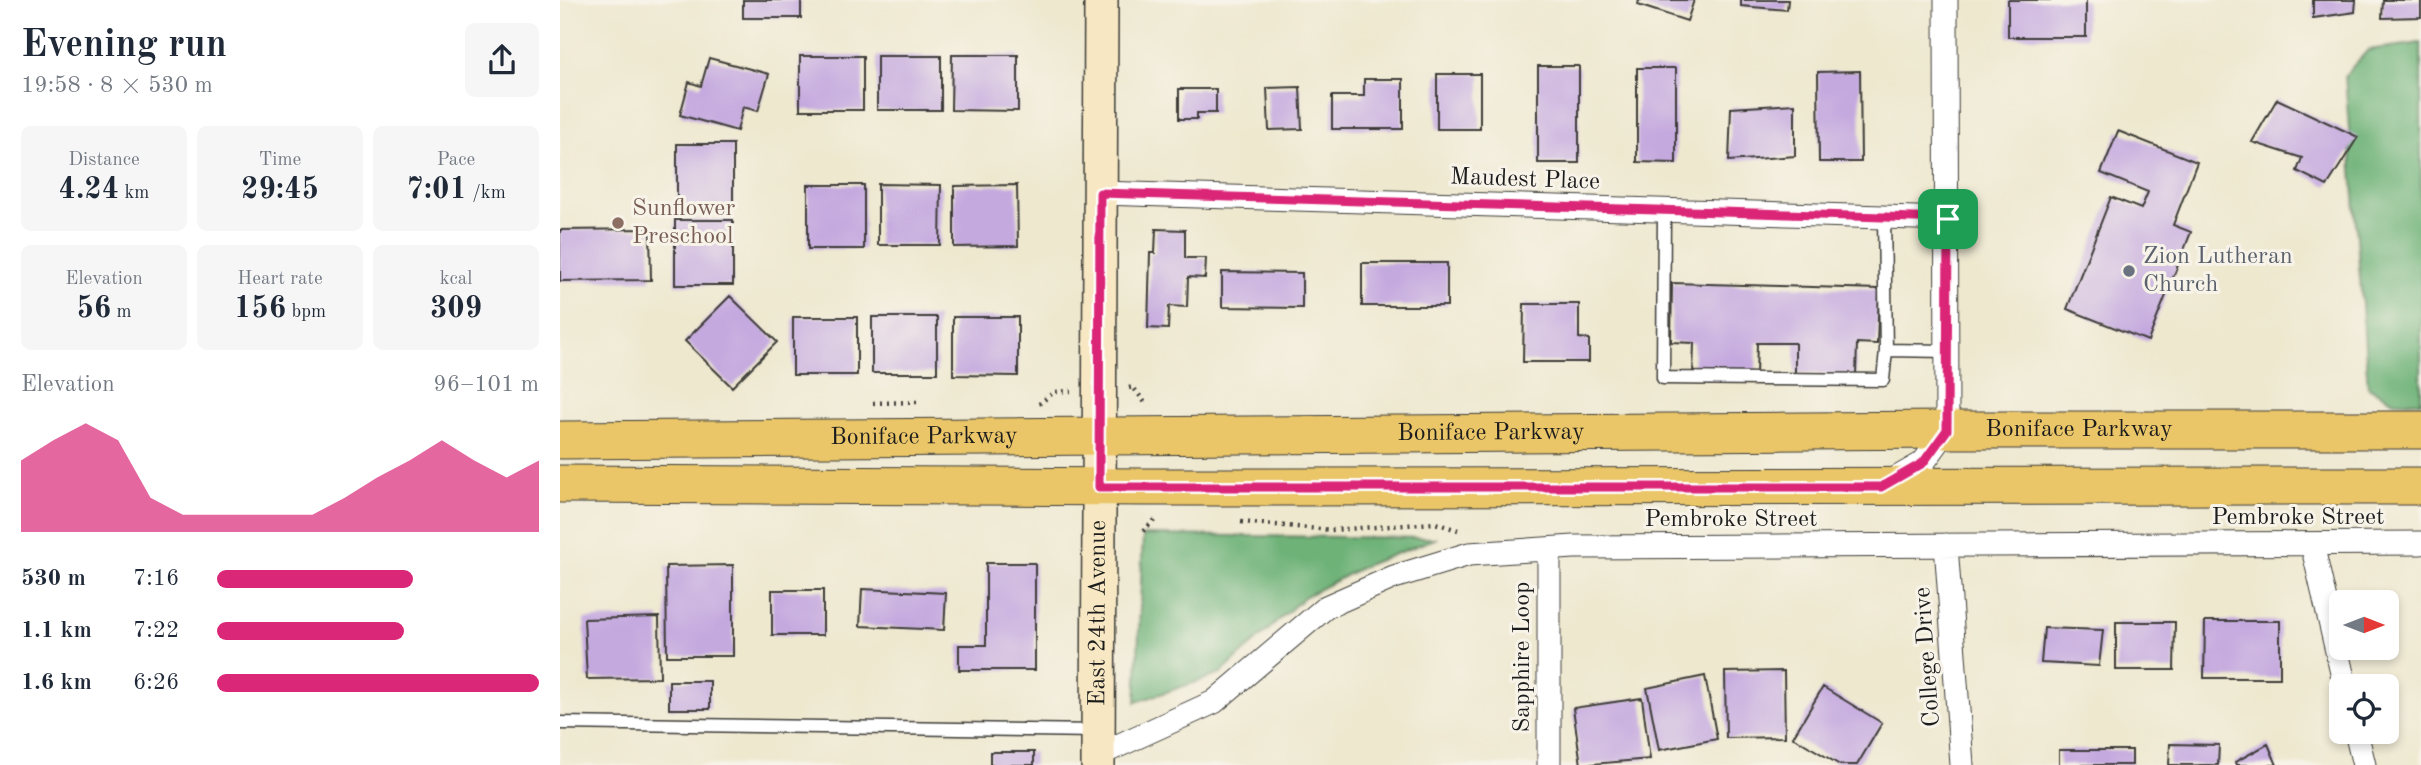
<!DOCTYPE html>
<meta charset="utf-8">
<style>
body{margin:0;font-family:"Old Standard TT",serif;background:#f6f6f7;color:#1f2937;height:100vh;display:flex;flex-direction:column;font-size:26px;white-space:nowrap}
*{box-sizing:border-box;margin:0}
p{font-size:23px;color:#747a83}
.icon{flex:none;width:38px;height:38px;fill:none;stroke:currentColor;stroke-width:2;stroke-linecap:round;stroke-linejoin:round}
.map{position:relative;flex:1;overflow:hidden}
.side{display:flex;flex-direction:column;background:#fff;width:560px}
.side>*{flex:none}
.needle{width:46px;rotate:90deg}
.buttons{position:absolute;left:1769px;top:590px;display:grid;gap:14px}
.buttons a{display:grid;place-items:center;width:70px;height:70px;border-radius:10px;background:#fff;box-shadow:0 4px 10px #0003;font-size:35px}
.pin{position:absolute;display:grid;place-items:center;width:60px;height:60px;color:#fff;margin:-30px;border-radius:14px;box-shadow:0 4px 10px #0006}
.round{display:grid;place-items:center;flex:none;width:74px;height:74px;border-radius:10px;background:#f6f6f7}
.headline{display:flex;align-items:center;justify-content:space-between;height:119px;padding:0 21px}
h1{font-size:38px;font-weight:600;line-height:52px}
.figures{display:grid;grid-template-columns:repeat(3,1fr);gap:10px;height:119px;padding:7px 21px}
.figures div{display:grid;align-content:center;border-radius:10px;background:#f6f6f7;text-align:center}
.figures b{font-size:30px;font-weight:600}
.figures small{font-size:19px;font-weight:400}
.figures p{font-size:19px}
.chart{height:196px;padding:14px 21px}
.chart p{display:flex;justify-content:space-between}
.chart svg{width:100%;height:126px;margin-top:7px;fill:#db2777;opacity:.7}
ul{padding:0 21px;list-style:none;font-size:23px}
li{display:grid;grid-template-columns:112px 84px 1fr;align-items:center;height:52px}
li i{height:18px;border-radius:9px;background:#db2777}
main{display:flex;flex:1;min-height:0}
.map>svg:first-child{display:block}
.forest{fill:#6eb278;stroke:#45674a;stroke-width:2}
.building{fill:#c4a9df}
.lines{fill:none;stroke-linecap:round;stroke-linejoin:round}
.lane-casing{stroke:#3c3b37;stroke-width:15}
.street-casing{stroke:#3c3b37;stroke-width:25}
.secondary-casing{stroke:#3c3b37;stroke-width:36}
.primary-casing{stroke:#3c3b37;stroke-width:39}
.path{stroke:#3c3b37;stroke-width:4.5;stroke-dasharray:2 5;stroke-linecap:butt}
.lane{stroke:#fff;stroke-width:12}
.street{stroke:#fff;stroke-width:23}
.secondary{stroke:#f7e8c3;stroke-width:33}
.primary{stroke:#eac669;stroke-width:37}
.route-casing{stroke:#fff;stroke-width:14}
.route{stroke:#db2777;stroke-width:9}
.education-dot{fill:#8d6e63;stroke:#f7f3e8;stroke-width:2.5}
.worship-dot{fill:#6b7280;stroke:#f7f3e8;stroke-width:2.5}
.labels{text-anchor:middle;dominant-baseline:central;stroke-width:6;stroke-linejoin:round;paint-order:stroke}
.street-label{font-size:24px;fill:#1c1c1c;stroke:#f7f3e8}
.education-label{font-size:24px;fill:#785e54;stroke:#f7f3e8;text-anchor:start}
.worship-label{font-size:24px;fill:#5b616d;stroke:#f7f3e8;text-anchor:start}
</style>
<main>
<section class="side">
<div class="headline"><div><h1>Evening run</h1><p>19:58 · 8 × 530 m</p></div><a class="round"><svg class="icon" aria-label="share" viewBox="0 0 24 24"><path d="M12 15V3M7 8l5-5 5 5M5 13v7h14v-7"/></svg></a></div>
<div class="figures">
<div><p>Distance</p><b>4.24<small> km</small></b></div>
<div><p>Time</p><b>29:45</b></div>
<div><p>Pace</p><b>7:01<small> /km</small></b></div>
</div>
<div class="figures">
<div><p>Elevation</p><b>56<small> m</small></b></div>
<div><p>Heart rate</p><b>156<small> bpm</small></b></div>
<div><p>kcal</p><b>309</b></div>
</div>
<div class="chart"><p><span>Elevation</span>96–101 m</p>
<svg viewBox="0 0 160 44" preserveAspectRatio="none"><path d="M0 44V19L10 12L20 6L30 12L40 32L50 38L60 38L70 38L80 38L90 38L100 32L110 25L120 19L130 12L140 19L150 25L160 19V44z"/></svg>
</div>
<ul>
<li><b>530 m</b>7:16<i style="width:61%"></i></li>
<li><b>1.1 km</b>7:22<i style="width:58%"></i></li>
<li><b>1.6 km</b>6:26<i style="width:100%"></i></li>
</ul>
</section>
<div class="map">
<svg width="1861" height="765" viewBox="0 0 1861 765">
<rect width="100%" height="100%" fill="#f7f3e8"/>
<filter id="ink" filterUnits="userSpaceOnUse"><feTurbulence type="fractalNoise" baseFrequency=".0143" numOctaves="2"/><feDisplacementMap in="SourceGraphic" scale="14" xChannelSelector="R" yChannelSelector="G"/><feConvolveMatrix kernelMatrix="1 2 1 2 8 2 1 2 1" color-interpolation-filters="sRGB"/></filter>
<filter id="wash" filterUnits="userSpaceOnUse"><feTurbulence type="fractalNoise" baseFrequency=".00686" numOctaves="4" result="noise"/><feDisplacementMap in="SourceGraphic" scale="28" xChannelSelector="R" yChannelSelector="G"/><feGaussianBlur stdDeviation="1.57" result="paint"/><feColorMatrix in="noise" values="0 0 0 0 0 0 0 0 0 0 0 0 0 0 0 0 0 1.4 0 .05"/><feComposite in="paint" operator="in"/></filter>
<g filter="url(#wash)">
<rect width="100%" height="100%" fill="#eee8cf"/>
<path class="forest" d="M 1861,43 L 1861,402 L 1834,401 L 1808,387 L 1785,75 L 1808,50 Z
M 583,535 L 877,538 L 804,566 L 744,597 L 660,674 L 576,702 Z"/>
<g id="blocks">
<path class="building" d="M 183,0 L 241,0 L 241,18 L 183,18 Z
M 1079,0 L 1134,0 L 1127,21 L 1078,5 Z
M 1181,0 L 1228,0 L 1227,10 L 1181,6 Z
M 1448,0 L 1526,0 L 1526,37 L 1448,37 Z
M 1753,0 L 1796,0 L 1795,12 L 1753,18 Z
M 1823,0 L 1861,0 L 1861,17 L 1822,18 Z
M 392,55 L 458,55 L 458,111 L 391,110 Z
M 240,56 L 303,56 L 303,110 L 240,110 Z
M 317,56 L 381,56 L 381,110 L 317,110 Z
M 149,58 L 209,74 L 198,111 L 183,107 L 177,131 L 120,115 L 129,82 L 141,86 Z
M 978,66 L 1019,66 L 1019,163 L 978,163 Z
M 1077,68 L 1116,68 L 1116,163 L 1077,162 Z
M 1300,71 L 1301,162 L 1259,162 L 1258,72 Z
M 877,74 L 920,74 L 920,129 L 877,129 Z
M 804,79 L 843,79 L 843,129 L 772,129 L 772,96 L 804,96 Z
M 740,87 L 742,129 L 709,130 L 707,88 Z
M 619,89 L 656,89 L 656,113 L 637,113 L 637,119 L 619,119 Z
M 1717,99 L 1798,137 L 1767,186 L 1737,171 L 1742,158 L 1692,142 Z
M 1235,104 L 1235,156 L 1169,161 L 1171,108 Z
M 1558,131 L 1637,162 L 1613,225 L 1631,232 L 1588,341 L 1507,309 L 1551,197 L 1581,209 L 1588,192 L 1541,173 Z
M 117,144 L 173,144 L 173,208 L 117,208 Z
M 318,184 L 381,185 L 380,245 L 318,245 Z
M 248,185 L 304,185 L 304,249 L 248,249 Z
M 457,185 L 458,246 L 394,247 L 394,186 Z
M 115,220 L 173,220 L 173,285 L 115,285 Z
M 90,229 L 91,280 L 0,281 L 0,230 Z
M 596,229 L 625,230 L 625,258 L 646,258 L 645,278 L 628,277 L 627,307 L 609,306 L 608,329 L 588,328 L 590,253 L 595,253 Z
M 802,263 L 887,263 L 887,306 L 802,306 Z
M 662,272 L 742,273 L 742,308 L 662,307 Z
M 1112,283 L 1319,289 L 1317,344 L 1297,343 L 1296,375 L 1235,373 L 1235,343 L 1197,343 L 1196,376 L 1133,374 L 1134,343 L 1111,342 Z
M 170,296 L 217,342 L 172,387 L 125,341 Z
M 964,304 L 1019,304 L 1019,338 L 1029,339 L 1029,362 L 963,362 Z
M 233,317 L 297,317 L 297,375 L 233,375 Z
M 312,317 L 377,317 L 377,373 L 312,373 Z
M 393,317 L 458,317 L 458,376 L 393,375 Z
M 426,563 L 475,563 L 475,670 L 399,670 L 399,645 L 426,645 Z
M 173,565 L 173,656 L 107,656 L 106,566 Z
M 302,589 L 386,593 L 384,630 L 300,626 Z
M 212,590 L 263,590 L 263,635 L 212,635 Z
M 99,617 L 100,678 L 27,679 L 24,619 Z
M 1645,621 L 1720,621 L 1720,678 L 1644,678 Z
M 1556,622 L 1615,622 L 1614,670 L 1556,670 Z
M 1484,628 L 1543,630 L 1539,666 L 1481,663 Z
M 1224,671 L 1225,737 L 1166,738 L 1165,672 Z
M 1145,676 L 1157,739 L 1099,750 L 1087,688 Z
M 109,681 L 150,681 L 150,709 L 109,709 Z
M 1263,687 L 1322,723 L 1297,765 L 1280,765 L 1233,737 Z
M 1082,698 L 1090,759 L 1021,765 L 1013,708 Z
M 1610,744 L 1659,745 L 1658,765 L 1609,765 Z
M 1708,744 L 1717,765 L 1676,765 L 1675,762 Z
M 1499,750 L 1572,750 L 1572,765 L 1499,765 Z
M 430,752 L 474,752 L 474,765 L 430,765 Z"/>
</g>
</g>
<g filter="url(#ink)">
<use href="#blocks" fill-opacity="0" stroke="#3c3b37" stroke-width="2"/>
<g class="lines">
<g class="lane-casing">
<path id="lane" d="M 1104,210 L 1103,378 L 1323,380 L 1326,350 L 1387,351
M 1324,217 L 1326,350
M 0,723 L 538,731"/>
</g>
<g class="street-casing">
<path id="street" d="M 540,193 L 1388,219
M 1328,483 L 1363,463 L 1387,430 L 1386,0
M 1752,544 L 1785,686
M 1386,545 L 1402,765
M 989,549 L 989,765
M 1796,732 L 1804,765
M 538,755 L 654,702 L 766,607 L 834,577 L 909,554 L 1014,547 L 1861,543"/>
</g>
<g class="secondary-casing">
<g id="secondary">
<path id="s1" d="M 538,765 L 541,0"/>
</g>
</g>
<g class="primary-casing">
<g id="primary">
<path id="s2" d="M 0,440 L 1387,430 L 1861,430"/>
<path d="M 0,484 L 589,487 L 1861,486"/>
</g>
</g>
<path class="path" d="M 569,388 L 573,387 L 586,404
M 313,403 L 360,402
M 479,404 L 494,392 L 511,391
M 681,522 L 771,530 L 875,523 L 898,530
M 583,531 L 596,519"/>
<use href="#lane" class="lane"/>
<use href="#street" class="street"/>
<use href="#secondary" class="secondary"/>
<use href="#primary" class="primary"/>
</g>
</g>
<g class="lines" filter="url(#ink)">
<g class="route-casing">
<path id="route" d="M 540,193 L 1388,219 L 1387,430 L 1363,463 L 1321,487 L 539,487 Z"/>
</g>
<use href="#route" class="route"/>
</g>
<circle class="education-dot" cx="58" cy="223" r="7"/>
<circle class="worship-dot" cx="1569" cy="271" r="7"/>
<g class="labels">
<g class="street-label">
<text transform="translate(965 180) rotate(2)">Maudest Place</text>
<text stroke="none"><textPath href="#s2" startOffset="1519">Boniface Parkway</textPath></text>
<text stroke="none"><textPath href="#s2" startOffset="931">Boniface Parkway</textPath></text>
<text stroke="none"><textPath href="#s2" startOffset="364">Boniface Parkway</textPath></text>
<text x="1738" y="518">Pembroke Street</text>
<text x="1171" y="520">Pembroke Street</text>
<text stroke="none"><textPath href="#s1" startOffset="152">East 24th Avenue</textPath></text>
<text transform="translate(963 657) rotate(-90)">Sapphire Loop</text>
<text transform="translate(1368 657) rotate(-94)">College Drive</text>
</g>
<g class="education-label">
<text x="72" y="209">Sunflower<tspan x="72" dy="28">Preschool</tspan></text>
</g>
<g class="worship-label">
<text x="1583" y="257">Zion Lutheran<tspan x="1583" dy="28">Church</tspan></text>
</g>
</g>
</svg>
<div class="buttons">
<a><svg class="needle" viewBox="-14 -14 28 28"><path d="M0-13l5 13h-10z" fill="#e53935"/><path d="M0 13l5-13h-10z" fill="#747a83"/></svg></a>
<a><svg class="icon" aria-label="locate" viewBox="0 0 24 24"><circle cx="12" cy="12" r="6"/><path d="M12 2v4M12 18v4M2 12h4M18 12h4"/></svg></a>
</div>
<div class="pin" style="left:1388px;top:219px;background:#1e9e55"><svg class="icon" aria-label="arrive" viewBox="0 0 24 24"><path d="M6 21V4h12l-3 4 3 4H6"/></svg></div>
</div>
</main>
